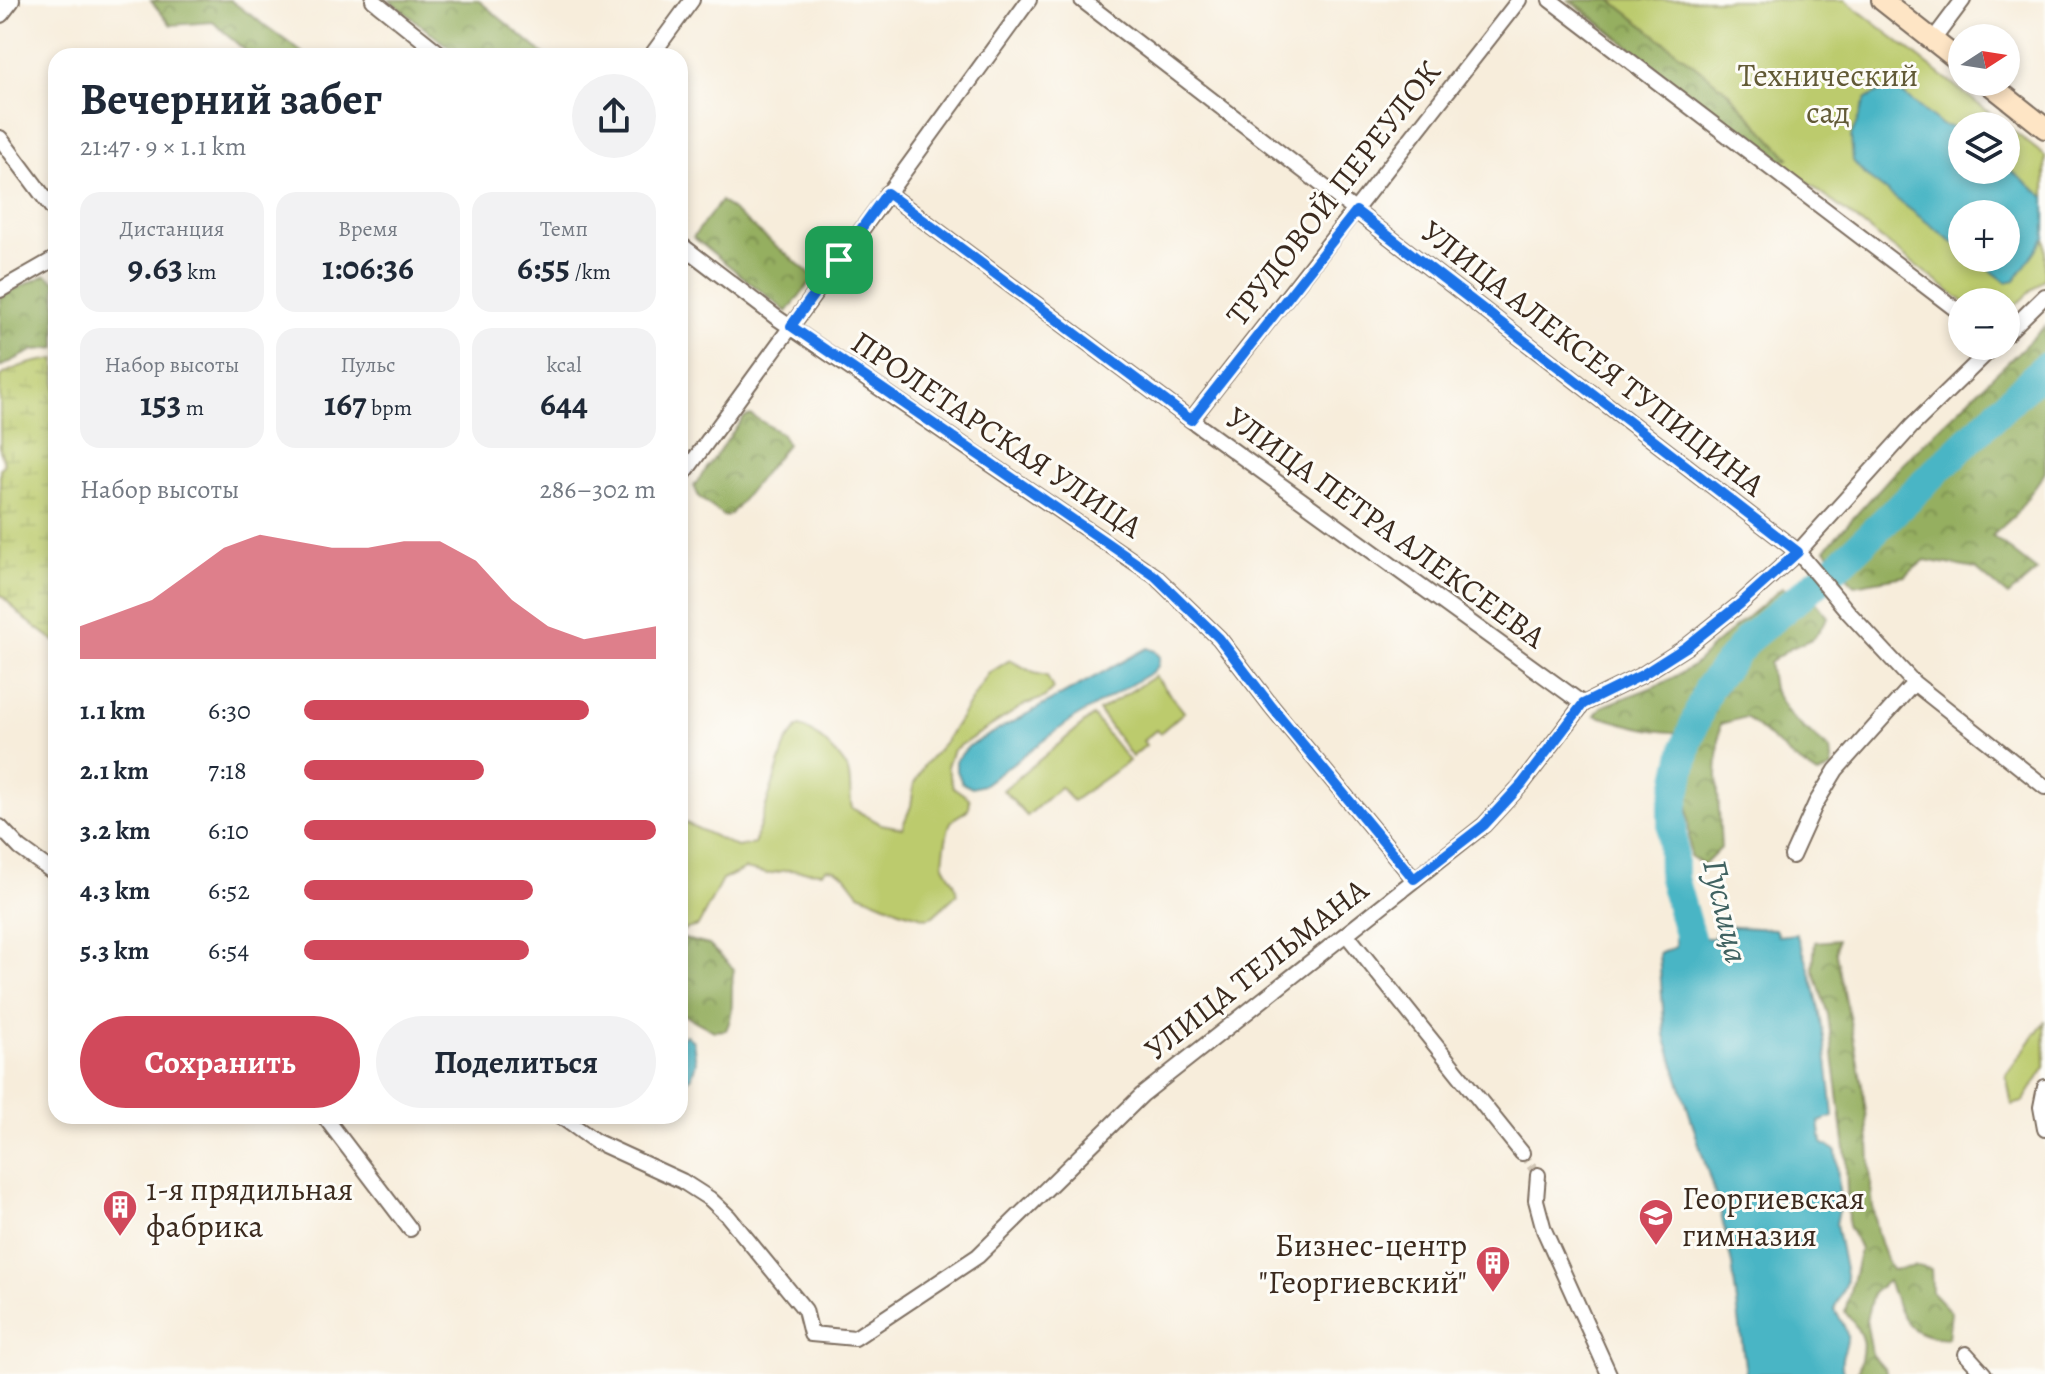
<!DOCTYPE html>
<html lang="ru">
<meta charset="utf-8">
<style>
body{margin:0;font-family:Alegreya,serif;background:#f2f2f3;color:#1f2937;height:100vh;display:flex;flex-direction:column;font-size:30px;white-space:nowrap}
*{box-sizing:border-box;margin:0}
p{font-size:26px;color:#747a83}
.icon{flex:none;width:44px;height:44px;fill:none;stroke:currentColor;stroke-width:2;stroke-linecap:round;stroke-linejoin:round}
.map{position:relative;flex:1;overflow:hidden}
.side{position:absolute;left:48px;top:48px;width:640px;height:1076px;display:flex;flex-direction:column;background:#fff;border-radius:24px;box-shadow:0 4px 12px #0003}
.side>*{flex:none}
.needle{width:52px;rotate:78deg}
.buttons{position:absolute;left:1948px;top:24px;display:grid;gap:16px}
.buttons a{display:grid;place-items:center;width:72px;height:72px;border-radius:50%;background:#fff;box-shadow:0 4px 12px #0003;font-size:40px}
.pin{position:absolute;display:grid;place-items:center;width:68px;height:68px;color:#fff;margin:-34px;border-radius:16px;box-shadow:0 4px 12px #0006}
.round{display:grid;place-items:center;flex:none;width:84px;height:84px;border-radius:42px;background:#f2f2f3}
.summary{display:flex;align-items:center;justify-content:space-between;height:136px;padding:0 32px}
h1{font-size:44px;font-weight:700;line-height:60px}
.stats{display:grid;grid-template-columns:repeat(3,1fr);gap:12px;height:136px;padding:8px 32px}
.stats div{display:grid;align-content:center;border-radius:20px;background:#f2f2f3;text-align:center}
.stats b{font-size:34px;font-weight:700}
.stats small{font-size:22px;font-weight:400}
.stats p{font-size:22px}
.chart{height:224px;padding:16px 32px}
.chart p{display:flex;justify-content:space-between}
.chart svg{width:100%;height:144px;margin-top:8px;fill:#d1495b;opacity:.7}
.primary-button{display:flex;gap:16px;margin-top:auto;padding:16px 32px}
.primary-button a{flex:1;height:92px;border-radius:48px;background:#d1495b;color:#fff;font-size:32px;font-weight:700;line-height:92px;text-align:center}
.primary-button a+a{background:#f2f2f3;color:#1f2937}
ul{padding:0 32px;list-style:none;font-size:26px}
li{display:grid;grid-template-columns:128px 96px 1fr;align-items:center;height:60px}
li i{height:20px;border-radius:10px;background:#d1495b}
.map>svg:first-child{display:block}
.green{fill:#bccb6d;stroke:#7c7a46;stroke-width:2;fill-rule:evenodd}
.forest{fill:url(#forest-crowns);stroke:#686c3f;stroke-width:2}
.wetland{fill:url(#wetland-marsh);stroke:#7c7a46;stroke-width:2}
.water{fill:#48b5c5;stroke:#427072;stroke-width:2}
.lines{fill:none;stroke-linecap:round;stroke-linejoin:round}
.river{stroke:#48b5c5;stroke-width:30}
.pedestrian-tunnel{stroke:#d1c6b5;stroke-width:10;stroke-dasharray:10 5;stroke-linecap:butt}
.minor-casing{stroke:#7d6e60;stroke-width:18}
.tertiary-casing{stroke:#7d6e60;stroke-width:22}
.secondary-casing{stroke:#7d6e60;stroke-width:24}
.minor{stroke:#fff;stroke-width:14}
.tertiary{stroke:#fff;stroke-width:18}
.secondary{stroke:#fee5c5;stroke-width:20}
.route-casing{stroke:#fff;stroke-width:16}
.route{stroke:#1a73e8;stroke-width:10}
.labels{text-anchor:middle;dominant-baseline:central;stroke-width:6;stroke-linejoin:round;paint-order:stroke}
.park-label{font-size:32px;fill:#625a36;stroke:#fdfcf7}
.street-label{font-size:32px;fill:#3b2a1e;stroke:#fdfcf7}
.poi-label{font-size:32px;fill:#3b2a1e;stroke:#fdfcf7;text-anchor:start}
.water-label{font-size:34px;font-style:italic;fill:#406261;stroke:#fdfcf7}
</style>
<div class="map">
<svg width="2045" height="1374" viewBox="0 0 2045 1374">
<defs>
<pattern id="forest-crowns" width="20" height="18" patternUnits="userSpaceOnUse" patternTransform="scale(2)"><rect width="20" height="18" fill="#95af60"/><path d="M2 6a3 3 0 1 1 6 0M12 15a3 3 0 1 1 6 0" fill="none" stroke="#7b8f4f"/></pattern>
<pattern id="wetland-marsh" width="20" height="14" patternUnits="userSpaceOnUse" patternTransform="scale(2)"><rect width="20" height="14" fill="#bccb6d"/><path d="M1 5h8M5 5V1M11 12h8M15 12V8" fill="none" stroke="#a2ae5e"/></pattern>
</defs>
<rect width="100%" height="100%" fill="#fdfcf7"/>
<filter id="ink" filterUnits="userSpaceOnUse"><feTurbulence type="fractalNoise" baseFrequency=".0125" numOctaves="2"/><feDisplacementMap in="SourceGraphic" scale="16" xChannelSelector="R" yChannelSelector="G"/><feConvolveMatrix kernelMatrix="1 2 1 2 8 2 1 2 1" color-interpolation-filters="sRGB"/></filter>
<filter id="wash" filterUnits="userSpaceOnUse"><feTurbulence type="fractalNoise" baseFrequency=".006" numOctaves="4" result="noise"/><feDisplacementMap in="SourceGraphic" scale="32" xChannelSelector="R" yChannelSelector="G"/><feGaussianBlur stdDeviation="1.8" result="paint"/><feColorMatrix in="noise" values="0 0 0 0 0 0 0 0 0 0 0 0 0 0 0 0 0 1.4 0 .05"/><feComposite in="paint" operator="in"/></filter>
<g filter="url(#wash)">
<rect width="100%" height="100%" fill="#f7eddb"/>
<path class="green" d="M 1568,0 L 1845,0 L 2045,156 L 2045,278 L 2006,314 L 2006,302 L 1964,302 ZM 1962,126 L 2006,126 L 2006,170 L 1962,170 ZM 1962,214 L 2006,214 L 2006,258 L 1962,258 Z
M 1010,660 L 1034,673 L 1047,676 L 1053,689 L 1044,698 L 1026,704 L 953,750 L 947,766 L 953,787 L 969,798 C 974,816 952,812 949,827 C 947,834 942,859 944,865 C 949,876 956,881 957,894 L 933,916 L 927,918 L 902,911 L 859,893 L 845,875 L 834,869 L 827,868 L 822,872 L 787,870 L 768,874 L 745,869 L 722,880 L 698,926 L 680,931 L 680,820 L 737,847 L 754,844 L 786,743 L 798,727 C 813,727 840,756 847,769 C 852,779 849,797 852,808 L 881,824 L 902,828 L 911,806 L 914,784 L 924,765 L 944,743 L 988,674 Z
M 1155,676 L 1184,712 L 1160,733 L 1156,730 L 1143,741 L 1146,745 L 1132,757 L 1099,711 Z
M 1093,716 L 1129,761 L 1073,801 L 1060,787 L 1027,816 L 1003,790 Z
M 2044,1022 L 2045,1067 L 2023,1102 L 2012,1105 L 2006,1075 Z"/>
<path class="forest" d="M 230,0 L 307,56 L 251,56 L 213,22 L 171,25 L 151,1 Z
M 389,0 L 478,0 L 546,56 L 460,56 Z
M 1572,0 L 1611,0 L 1727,91 L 1789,158 L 1773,162 Z
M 721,201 L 814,277 L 787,312 L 693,237 Z
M 46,275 L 56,282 L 56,348 L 34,350 L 0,367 L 0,296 Z
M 2045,326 L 2045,472 L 2016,514 L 1992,536 L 2037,571 L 2008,596 L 1976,569 L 1925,560 L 1905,576 L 1854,585 L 1825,549 L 1902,464 Z
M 751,415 L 782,434 L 787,444 L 731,514 L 725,517 L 699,497 L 694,486 L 744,417 Z
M 1782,588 L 1816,602 L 1828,617 L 1814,638 L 1791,648 L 1769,663 L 1773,689 L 1791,717 L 1830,750 L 1832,768 L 1818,775 L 1794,759 L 1746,717 L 1720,724 L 1717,775 L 1721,848 L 1704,865 L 1690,856 L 1687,792 L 1699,732 C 1662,735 1630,726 1595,715 L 1601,707 L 1663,683 L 1693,666 L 1714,645 Z
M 680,938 L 709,945 L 734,969 C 729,989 736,1011 726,1030 L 714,1031 L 680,1013 Z
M 1837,940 L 1836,954 C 1847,1007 1859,1059 1866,1112 C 1874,1164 1864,1223 1892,1270 L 1917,1266 L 1931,1269 L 1932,1292 L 1951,1312 L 1948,1338 C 1904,1337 1902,1316 1888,1281 L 1873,1293 L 1866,1319 L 1872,1355 L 1886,1371 L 1886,1374 L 1857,1374 C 1867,1343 1865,1337 1845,1312 L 1860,1249 L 1848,1226 L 1846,1157 L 1828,1015 L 1813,968 L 1815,942 Z"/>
<path class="wetland" d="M 56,359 L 56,642 L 25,619 L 0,594 L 0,469 L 4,463 L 0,449 L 0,377 C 14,366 38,361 56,359 Z"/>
<path class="water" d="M 1883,90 L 1903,94 L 1941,125 L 1962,129 L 1962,170 L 2006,170 L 2006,167 L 2045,197 L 2045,237 L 2015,280 L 2006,282 L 1974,258 L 2006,258 L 2006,214 L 1962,214 L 1962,249 L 1865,175 L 1853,161 L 1851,137 L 1866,99 Z
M 1147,648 L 1155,651 L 1160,657 L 1158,666 L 1152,672 L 1074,718 L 983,785 L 972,788 L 962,783 L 956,768 L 956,760 L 969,746 Z
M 1718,926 L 1775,929 L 1778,936 L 1796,934 C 1820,984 1828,1062 1833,1117 L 1819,1122 L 1822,1143 L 1836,1151 L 1840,1204 L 1836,1224 L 1847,1280 L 1834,1309 C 1862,1350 1836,1340 1843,1374 L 1746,1374 L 1732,1264 L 1721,1214 L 1665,1036 L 1659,954 L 1675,947 L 1675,931 L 1699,927 L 1704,938 L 1714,938 Z
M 686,1035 L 693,1041 L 696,1063 L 691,1078 L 680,1082 L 680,1038 Z"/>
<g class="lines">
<path class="river" d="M 1698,966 L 1673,878 L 1672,811 L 1687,744 L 1708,688 L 1749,638 L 1842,562 L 2045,367"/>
</g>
</g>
<g filter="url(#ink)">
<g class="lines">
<path class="pedestrian-tunnel" d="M 1522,1153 L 1538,1175"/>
<g class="minor-casing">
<path id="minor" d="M 373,0 L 443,56
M 1082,0 L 1798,552 L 1849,613 L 1914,683 L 2045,787
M 1550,0 L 1962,314
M 1933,40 L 1963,0
M 651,56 L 692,0
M 0,138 L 56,213
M 887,193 L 1191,420 L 1583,704
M 680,244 L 777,318 L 1155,576 L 1219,638 L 1272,707 L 1414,879
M 0,290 L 56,258
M 2006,334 L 2045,296
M 1191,420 L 1519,0
M 680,479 L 1029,0
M 0,827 L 20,848 L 56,874
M 1792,856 L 1816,803 L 1836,770 L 1914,683
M 1347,935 L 1522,1153
M 2045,1087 L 2041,1107 L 2045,1129
M 324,1116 L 410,1229
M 560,1116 L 595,1141 L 682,1181 L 710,1199 L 728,1216 L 805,1310 L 811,1334 L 855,1338 L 978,1256 L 1142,1095 L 1484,825 L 1522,784 L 1583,704 L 1642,675 L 1686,647 L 1740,604 L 1798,552 L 1912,426 L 1994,346
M 1538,1175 L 1536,1200 L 1544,1230 L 1609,1374
M 1966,1354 L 1984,1374"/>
</g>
<g class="tertiary-casing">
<path id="tertiary" d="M 0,13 L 10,0"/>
</g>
<g class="secondary-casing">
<path id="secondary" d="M 1882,0 L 1962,63
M 1987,82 L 2045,128"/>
</g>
<use href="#minor" class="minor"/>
<use href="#tertiary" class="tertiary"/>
<use href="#secondary" class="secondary"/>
</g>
</g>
<g class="lines" filter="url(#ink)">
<g class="route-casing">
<path id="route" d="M 887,193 L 1191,420 L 1356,211 L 1798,552 L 1740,604 L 1686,647 L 1642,675 L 1583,704 L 1522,784 L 1484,825 L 1414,879 L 1272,707 L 1219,638 L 1155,576 L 791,326 Z"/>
</g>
<use href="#route" class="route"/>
</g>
<defs>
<g id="building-pin" transform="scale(1.8)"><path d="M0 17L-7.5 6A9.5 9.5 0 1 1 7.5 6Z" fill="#d1495b" stroke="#fdfcf7"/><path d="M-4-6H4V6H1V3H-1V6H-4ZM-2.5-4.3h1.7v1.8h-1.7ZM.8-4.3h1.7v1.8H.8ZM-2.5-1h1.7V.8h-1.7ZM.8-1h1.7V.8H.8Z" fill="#fff"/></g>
<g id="school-pin" transform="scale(1.8)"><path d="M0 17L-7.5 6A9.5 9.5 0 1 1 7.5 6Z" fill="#d1495b" stroke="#fdfcf7"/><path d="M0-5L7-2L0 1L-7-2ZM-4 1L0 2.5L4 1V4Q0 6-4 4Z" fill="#fff"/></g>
</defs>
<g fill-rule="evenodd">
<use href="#building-pin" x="120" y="1207"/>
<use href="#school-pin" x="1656" y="1216"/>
<use href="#building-pin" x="1493" y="1263"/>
</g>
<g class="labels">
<g class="park-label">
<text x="1828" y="75">Технический<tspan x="1828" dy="37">сад</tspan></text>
</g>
<g class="street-label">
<text transform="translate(1333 193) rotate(-52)">ТРУДОВОЙ ПЕРЕУЛОК</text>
<text transform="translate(1593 358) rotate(38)">УЛИЦА АЛЕКСЕЯ ТУПИЦИНА</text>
<text transform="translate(997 434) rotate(34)">ПРОЛЕТАРСКАЯ УЛИЦА</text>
<text transform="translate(1386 527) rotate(36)">УЛИЦА ПЕТРА АЛЕКСЕЕВА</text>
<text transform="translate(1256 969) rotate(-38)">УЛИЦА ТЕЛЬМАНА</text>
</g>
<g class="poi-label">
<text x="146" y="1189">1-я прядильная<tspan x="146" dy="37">фабрика</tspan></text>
<text x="1682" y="1198">Георгиевская<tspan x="1682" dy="37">гимназия</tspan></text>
<text x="1467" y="1245" text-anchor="end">Бизнес-центр<tspan x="1467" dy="37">"Георгиевский"</tspan></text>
</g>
<g class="water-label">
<text transform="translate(1726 911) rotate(77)">Гуслица</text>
</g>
</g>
</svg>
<div class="buttons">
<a><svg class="needle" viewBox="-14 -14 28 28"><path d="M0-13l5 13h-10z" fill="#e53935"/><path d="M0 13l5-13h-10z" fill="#747a83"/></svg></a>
<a><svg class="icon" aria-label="layers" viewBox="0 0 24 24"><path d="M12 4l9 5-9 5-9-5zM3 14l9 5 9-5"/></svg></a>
<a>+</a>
<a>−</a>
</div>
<div class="pin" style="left:839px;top:260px;background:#1e9e55"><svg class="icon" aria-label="arrive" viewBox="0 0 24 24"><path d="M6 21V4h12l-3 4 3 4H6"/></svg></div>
<section class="side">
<div class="summary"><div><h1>Вечерний забег</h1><p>21:47 · 9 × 1.1 km</p></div><a class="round"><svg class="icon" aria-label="share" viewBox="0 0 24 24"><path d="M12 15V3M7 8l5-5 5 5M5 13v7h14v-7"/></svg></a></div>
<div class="stats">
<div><p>Дистанция</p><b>9.63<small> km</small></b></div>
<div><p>Время</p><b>1:06:36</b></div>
<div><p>Темп</p><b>6:55<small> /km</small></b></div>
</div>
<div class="stats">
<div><p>Набор высоты</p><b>153<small> m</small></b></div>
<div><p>Пульс</p><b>167<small> bpm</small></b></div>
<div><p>kcal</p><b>644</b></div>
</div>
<div class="chart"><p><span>Набор высоты</span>286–302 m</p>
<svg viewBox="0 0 160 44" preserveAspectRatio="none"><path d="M0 44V34L10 30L20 26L30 18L40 10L50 6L60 8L70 10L80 10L90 8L100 8L110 14L120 26L130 34L140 38L150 36L160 34V44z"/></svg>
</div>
<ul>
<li><b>1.1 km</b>6:30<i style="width:81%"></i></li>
<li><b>2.1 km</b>7:18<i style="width:51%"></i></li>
<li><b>3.2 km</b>6:10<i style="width:100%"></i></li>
<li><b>4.3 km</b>6:52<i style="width:65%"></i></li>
<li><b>5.3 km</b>6:54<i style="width:64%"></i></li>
</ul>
<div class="primary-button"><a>Сохранить</a><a>Поделиться</a></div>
</section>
</div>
